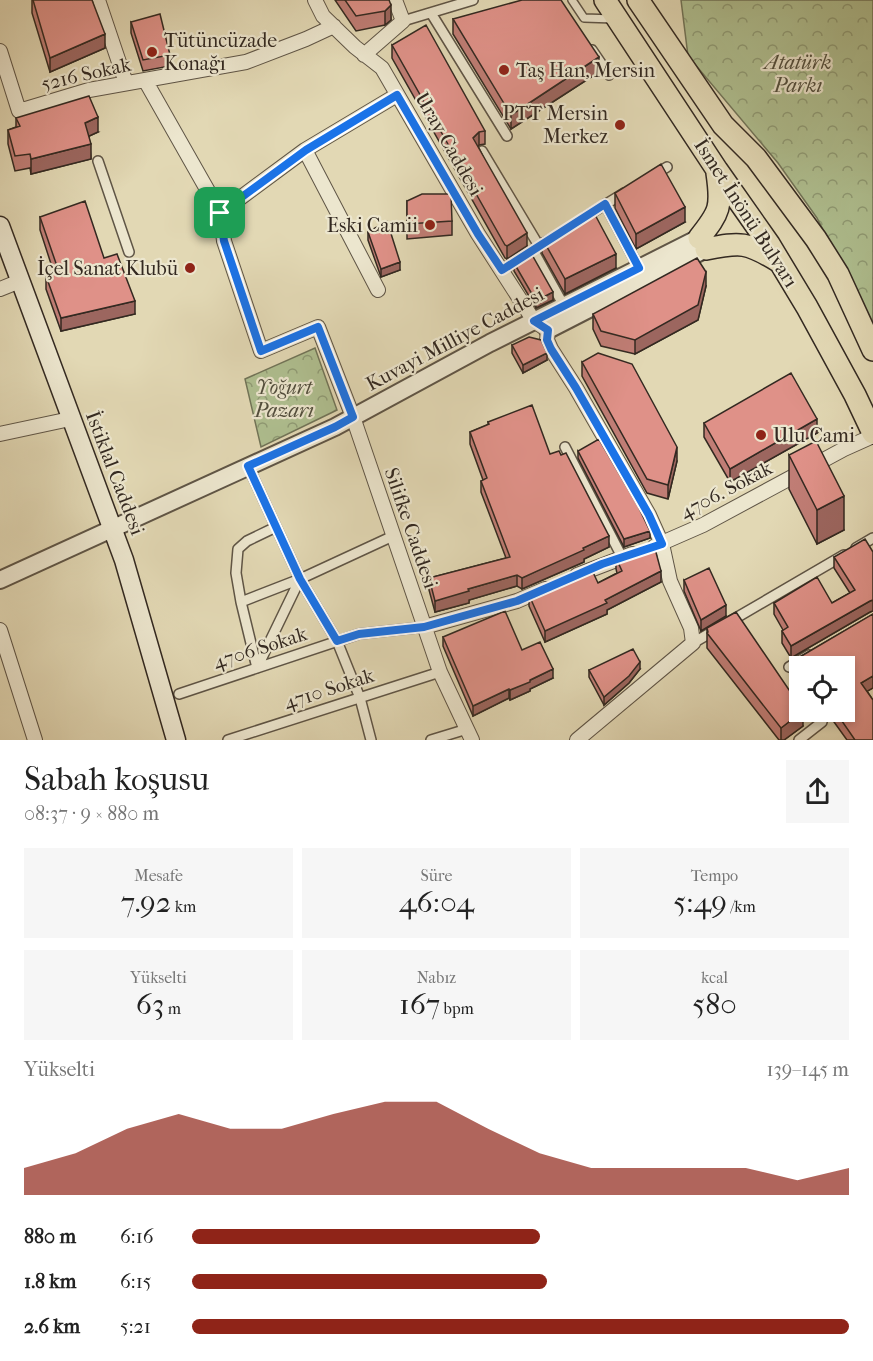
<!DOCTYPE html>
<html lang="tr">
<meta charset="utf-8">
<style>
body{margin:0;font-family:"IM FELL French Canon",serif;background:#f6f6f6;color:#222;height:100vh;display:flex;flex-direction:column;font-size:22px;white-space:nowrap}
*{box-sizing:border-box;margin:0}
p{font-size:20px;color:#767676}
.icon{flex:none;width:33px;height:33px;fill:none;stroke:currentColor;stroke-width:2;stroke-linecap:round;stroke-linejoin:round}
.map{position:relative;height:740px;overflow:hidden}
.side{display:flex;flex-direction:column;background:#fff;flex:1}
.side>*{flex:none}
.controls{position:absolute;left:789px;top:656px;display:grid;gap:12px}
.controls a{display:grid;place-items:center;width:66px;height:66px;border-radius:0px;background:#fff;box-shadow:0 3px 9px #0003;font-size:30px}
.pin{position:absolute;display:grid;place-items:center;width:51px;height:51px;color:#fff;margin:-26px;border-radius:12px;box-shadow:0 3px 9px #0006}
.round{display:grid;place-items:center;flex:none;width:63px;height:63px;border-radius:0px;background:#f6f6f6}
.overview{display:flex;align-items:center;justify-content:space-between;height:102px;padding:0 24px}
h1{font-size:33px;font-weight:600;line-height:45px}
.figures{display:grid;grid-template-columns:repeat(3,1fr);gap:9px;height:102px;padding:6px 24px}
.figures div{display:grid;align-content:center;border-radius:0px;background:#f6f6f6;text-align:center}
.figures b{font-size:30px;font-weight:600}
.figures small{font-size:16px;font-weight:400}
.figures p{font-size:16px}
.chart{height:168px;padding:12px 24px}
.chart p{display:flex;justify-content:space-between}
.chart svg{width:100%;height:108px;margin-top:6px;fill:#8f2418;opacity:.7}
ul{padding:0 24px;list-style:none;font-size:20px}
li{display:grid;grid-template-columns:96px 72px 1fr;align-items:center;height:45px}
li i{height:15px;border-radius:8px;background:#8f2418}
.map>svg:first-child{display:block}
.park{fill:url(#park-crowns);stroke:#717458;stroke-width:1.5}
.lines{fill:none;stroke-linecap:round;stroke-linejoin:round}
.service-casing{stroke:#5f5546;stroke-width:10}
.pedestrian-casing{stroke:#5f5546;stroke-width:12}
.minor-casing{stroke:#5f5546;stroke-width:16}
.tertiary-casing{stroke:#5f5546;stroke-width:20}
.secondary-casing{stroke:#332921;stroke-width:21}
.primary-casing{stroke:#332921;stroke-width:24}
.service{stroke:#ece6ce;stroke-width:7}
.pedestrian{stroke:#ece6ce;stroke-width:9}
.minor{stroke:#ece6ce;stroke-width:14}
.tertiary{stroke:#ece6ce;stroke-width:16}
.secondary{stroke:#ece6ce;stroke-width:18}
.primary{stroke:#e2d8b4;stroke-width:21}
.wall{fill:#c07d75;stroke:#332921;stroke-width:1.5}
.shaded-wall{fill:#9c665f;stroke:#332921;stroke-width:1.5}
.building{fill:#df9188;stroke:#332921;stroke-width:1.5}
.route-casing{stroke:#fff;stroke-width:12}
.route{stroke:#1a73e8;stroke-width:8}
.poi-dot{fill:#8f2418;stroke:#ece6ce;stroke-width:2}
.labels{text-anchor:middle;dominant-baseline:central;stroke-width:4.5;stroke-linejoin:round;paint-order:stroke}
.poi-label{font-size:20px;fill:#332921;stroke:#ece6ce;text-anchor:start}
.park-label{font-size:20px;font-style:italic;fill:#524e3d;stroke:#ece6ce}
.street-label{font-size:20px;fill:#332921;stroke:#ece6ce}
</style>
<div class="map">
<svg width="873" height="740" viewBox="0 0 873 740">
<defs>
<pattern id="park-crowns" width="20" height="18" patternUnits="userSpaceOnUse" patternTransform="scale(1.5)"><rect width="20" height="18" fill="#afbf90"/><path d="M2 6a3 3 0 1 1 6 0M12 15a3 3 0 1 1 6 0" fill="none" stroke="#8f9b75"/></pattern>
</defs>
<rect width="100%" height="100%" fill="#e2d8b4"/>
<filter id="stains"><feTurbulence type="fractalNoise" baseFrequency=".00333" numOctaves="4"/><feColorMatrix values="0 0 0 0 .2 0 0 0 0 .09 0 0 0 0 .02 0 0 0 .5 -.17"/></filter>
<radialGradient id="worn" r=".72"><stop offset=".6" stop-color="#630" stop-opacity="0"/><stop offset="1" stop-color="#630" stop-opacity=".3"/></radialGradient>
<path class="park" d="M 681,0 L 873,0 L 873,328 L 817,218 L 778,163 L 688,56 Z
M 315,348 L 337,410 L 261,447 L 245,379 Z"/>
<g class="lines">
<g class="service-casing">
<path id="service" d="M 572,0 L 584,18 L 614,19"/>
</g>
<g class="pedestrian-casing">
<path id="pedestrian" d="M 431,13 L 507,136
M 403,21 L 473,0
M 592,50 L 609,75
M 482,151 L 539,246
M 98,161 L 129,252
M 654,175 L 667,167
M 605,204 L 639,268
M 585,217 L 624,193
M 533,250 L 564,306
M 502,270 L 553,238
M 565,447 L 622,557
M 248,466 L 300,579 L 393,536
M 856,548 L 873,538
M 300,579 L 337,641 L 360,698 L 371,740
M 241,602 L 236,573 L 238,549 L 247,541 L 276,527
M 729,622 L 844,555
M 693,643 L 717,629
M 789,667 L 809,655
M 257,668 L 241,602 L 300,579
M 257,668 L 300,579
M 179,694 L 359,634 L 424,627
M 228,740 L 440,672
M 431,740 L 467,729
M 799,740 L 822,722"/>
</g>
<g class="minor-casing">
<path id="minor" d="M 98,0 L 126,83
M 315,0 L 323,16 L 355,47 L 382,68 L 478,234 L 534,321 L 548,330 L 547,340 L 551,349 L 576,388 L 649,515 L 662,544 L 670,581 L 691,628 L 693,643 L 577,740
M 0,51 L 19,111 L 89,90 L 246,62 L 306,39 L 334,26
M 364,55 L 403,21 L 395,0
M 145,80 L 221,214 L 224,241 L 261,351 L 318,327 L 353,417 L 440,672 L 472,740
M 305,150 L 378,290
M 220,213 L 305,150 L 397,95
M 0,289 L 20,281
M 0,434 L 70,419
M 655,546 L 703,525 L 844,449 L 873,436
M 577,575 L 632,554
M 424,627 L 517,601 L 545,589
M 0,630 L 35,740"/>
</g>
<g class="tertiary-casing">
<path id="tertiary" d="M 548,330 L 706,249
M 0,580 L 335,427 L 490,343 L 699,238"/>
</g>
<g class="secondary-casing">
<path id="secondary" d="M 0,226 L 124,560 L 176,740"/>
</g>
<g class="primary-casing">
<path id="primary" d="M 605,0 L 717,170 L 769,244 L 807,307 L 855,395 L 873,433
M 638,0 L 723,125 L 756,158 L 816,239 L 838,274 L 873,350
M 699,238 C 720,212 722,207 717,173
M 706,249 C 741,242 747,242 778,261"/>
</g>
<use href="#service" class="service"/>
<use href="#pedestrian" class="pedestrian"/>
<use href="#minor" class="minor"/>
<use href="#tertiary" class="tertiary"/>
<use href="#secondary" class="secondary"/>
<use href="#primary" class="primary"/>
</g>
<path class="wall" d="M 32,0 L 92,0 L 105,48 L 50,72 L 32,13 Z
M 335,0 L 389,0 L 391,20 L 385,25 L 356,31 Z
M 453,19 L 599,72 L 511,129 L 453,34 Z
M 131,22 L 170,55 L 170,66 L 143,71 L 131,33 Z
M 392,45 L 485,131 L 485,144 L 479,145 L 478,146 L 527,246 L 507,259 L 505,258 L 392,58 Z
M 16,118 L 98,132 L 89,136 L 91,159 L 31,174 L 30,168 L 15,171 L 8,144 L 8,130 L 16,127 Z
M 615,193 L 685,222 L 636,249 L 615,208 Z
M 407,201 L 452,221 L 452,235 L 407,239 Z
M 40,217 L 104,258 L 135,314 L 61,331 L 46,289 L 46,276 L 54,273 L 40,230 Z
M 368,232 L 400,270 L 381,277 L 368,240 Z
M 542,238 L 616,268 L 565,294 L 542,253 Z
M 514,263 L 553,300 L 536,308 L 514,271 Z
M 706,286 L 698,320 L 635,354 L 601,346 L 593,329 L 593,314 Z
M 512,345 L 547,360 L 523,373 L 512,353 Z
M 582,362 L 677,461 L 668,499 L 647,493 L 582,376 Z
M 488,422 L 550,454 L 609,547 L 584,559 L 584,562 L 522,589 L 517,586 L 469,600 L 469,603 L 435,612 L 429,590 L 429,578 L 506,558 L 481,492 L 481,481 L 483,480 L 470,444 L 470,432 L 488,425 Z
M 704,423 L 817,433 L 730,482 L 704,437 Z
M 578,451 L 650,538 L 624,547 L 578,458 Z
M 789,455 L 844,530 L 817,544 L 789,489 Z
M 873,552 L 873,611 L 870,612 L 791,658 L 782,643 L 782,631 L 783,630 L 774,614 L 774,603 L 832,603 L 850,593 L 834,568 L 834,557 Z
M 616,558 L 661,582 L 607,610 L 607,614 L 545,642 L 529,606 L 529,595 L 598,583 L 617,573 L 616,569 Z
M 684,580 L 726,616 L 701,631 L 684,591 Z
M 873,614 L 873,688 L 867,691 L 873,700 L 873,740 L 847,740 L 829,715 L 827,717 L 823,711 L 844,711 L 844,666 L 800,666 L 800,672 L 798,669 L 798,658 Z
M 707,628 L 803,726 L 784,740 L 779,740 L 707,648 Z
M 443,637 L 522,650 L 553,678 L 530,689 L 530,691 L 510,700 L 509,698 L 473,716 L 443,646 Z
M 640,669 L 629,683 L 604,705 L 589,677 L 589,670 Z"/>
<path class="shaded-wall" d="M 391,5 L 391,20 L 385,25 L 385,11 Z
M 105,34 L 105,48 L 50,72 L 50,58 Z
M 599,57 L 599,72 L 511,129 L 511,115 Z
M 98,117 L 98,132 L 85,138 L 85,123 Z
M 479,132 L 479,145 L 473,151 L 473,138 Z
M 91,144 L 91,159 L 31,174 L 31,159 Z
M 685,207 L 685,222 L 636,249 L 636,234 Z
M 527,233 L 527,246 L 507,259 L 507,246 Z
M 616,254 L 616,268 L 565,294 L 565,279 Z
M 400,262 L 400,270 L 381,277 L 381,269 Z
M 706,272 L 706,286 L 698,320 L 635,354 L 635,340 Z
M 553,292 L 553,300 L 536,308 L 536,301 Z
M 135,301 L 135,314 L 61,331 L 61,318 Z
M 547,353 L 547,360 L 523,373 L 523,365 Z
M 817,419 L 817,433 L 730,482 L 730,469 Z
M 677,447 L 677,461 L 668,499 L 668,485 Z
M 844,496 L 844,530 L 817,544 L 817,510 Z
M 650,531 L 650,538 L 624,547 L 624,539 Z
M 609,536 L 609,547 L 584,559 L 584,562 L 522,589 L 522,578 L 583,548 Z
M 661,571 L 661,582 L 607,610 L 607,614 L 545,642 L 545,631 Z
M 517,575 L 517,586 L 469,600 L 469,603 L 435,612 L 435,601 L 468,589 Z
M 873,600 L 873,611 L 870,612 L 791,658 L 791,646 L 870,601 Z
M 726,605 L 726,616 L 701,631 L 701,620 Z
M 640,662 L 640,669 L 629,683 L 604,705 L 604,697 Z
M 553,669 L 553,678 L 530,689 L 530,691 L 510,700 L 510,690 Z
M 873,676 L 873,688 L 861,695 L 861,683 Z
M 509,689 L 509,698 L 473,716 L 473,706 Z
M 803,711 L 803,726 L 784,740 L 781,740 L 781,728 Z
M 827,711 L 829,711 L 829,715 L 827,717 Z"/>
<path class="building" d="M 33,0 L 92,0 L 105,34 L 50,58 Z
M 345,0 L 389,0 L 391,5 L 385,11 L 356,16 Z
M 522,0 L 561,0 L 599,57 L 511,115 L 453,19 Z
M 160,14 L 170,55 L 143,60 L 131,22 Z
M 426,25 L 485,131 L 479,132 L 473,138 L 527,233 L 507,246 L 505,245 L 392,45 Z
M 89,96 L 98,117 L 85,123 L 91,144 L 31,159 L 30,154 L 15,156 L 8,130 L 20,126 L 16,118 Z
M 661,164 L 685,207 L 636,234 L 615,193 Z
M 422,194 L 451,194 L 452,221 L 407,224 L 407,201 Z
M 85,201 L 104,258 L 117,254 L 135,301 L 61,318 L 46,276 L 59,272 L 40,217 Z
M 593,211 L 616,254 L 565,279 L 542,238 Z
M 387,221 L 400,262 L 381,269 L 368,232 Z
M 531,253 L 553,292 L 536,301 L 514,263 Z
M 697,258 L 706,272 L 698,305 L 635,340 L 601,331 L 593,314 Z
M 529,337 L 541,340 L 547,353 L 523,365 L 512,345 Z
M 598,353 L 632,364 L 677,447 L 668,485 L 647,479 L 582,362 Z
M 791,373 L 817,419 L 730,469 L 704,423 Z
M 532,405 L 550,454 L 559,451 L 561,455 L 566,453 L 609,536 L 583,548 L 584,550 L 522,578 L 517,575 L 468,589 L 469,591 L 435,601 L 429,578 L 510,557 L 481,481 L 487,478 L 470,432 L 489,424 L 488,422 Z
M 599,439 L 638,506 L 650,531 L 624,539 L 578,451 Z
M 816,441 L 844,496 L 817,510 L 789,455 Z
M 865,539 L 873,552 L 873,600 L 870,601 L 791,646 L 782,631 L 788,627 L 774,603 L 817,577 L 832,603 L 855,590 L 834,557 Z
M 654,545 L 661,571 L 605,600 L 607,603 L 545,631 L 529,595 L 591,568 L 598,583 L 622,571 L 616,558 Z
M 709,568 L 726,605 L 701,620 L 684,580 Z
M 505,611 L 522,650 L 540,642 L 553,669 L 530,680 L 530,682 L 510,690 L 509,689 L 473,706 L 443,637 Z
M 736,612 L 800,706 L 800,711 L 803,711 L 781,728 L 707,633 L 708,632 L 707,628 Z
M 873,614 L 873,676 L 861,683 L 873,700 L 873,740 L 855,740 L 835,711 L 844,711 L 844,666 L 803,666 L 798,658 Z
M 633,649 L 640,662 L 629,676 L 604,697 L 589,670 Z"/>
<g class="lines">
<g class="route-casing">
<path id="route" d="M 397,95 L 478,234 L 502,270 L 605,204 L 639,268 L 534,321 L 548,330 L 547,340 L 551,349 L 576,388 L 649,515 L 662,544 L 602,564 L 517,601 L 424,627 L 359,634 L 337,641 L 300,579 L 248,466 L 335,427 L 353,417 L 318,327 L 261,351 L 224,241 L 220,213 L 306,150 Z"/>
</g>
<use href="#route" class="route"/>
</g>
<g class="poi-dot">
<circle cx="152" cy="52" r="6"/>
<circle cx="504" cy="70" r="6"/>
<circle cx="620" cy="125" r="6"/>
<circle cx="430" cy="225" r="6"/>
<circle cx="190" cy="268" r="6"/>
<circle cx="761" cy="435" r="6"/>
</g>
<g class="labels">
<g class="poi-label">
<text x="164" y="40">Tütüncüzade<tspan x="164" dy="23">Konağı</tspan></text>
<text x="516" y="70">Taş Han, Mersin</text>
<text x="608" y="113" text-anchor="end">PTT Mersin<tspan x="608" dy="23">Merkez</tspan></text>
<text x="418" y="225" text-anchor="end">Eski Camii</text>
<text x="178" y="268" text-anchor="end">İçel Sanat Klubü</text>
<text x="773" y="435">Ulu Cami</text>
</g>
<g class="park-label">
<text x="798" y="62">Atatürk<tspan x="798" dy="23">Parkı</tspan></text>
<text x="284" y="387">Yoğurt<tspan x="284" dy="23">Pazarı</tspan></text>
</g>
<g class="street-label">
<text transform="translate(86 74) rotate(-13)">5216 Sokak</text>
<text transform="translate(449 144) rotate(60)">Uray Caddesi</text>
<text transform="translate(746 213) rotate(57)">İsmet İnönü Bulvarı</text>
<text transform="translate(455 339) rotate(-28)">Kuvayi Milliye Caddesi</text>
<text transform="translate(115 473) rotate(69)">İstiklal Caddesi</text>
<text transform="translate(726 490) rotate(-28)">4706. Sokak</text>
<text transform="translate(411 528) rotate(71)">Silifke Caddesi</text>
<text transform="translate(260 648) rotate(-18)">4706 Sokak</text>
<text transform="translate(329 689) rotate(-18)">4710 Sokak</text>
</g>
</g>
<rect width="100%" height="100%" filter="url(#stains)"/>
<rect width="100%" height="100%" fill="url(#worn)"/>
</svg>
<div class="controls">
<a><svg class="icon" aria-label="locate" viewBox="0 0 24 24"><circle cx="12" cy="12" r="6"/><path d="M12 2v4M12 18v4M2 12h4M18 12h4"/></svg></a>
</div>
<div class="pin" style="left:220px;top:213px;background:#1e9e55"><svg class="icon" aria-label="arrive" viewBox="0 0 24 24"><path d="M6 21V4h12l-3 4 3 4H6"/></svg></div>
</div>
<section class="side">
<div class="overview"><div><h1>Sabah koşusu</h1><p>08:37 · 9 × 880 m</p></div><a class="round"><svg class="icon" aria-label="share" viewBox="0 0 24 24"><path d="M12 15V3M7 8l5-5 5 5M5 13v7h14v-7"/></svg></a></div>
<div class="figures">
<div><p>Mesafe</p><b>7.92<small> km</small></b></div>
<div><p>Süre</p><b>46:04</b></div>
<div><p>Tempo</p><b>5:49<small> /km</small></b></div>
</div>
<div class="figures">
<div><p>Yükselti</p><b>63<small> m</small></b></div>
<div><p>Nabız</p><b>167<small> bpm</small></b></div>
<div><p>kcal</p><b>580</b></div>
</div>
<div class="chart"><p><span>Yükselti</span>139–145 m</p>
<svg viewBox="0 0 160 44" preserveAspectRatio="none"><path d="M0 44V33L10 27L20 17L30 11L40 17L50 17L60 11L70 6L80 6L90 17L100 27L110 33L120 33L130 33L140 33L150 38L160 33V44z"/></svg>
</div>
<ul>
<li><b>880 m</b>6:16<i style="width:53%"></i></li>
<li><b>1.8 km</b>6:15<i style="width:54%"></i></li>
<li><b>2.6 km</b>5:21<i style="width:100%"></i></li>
</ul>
</section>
